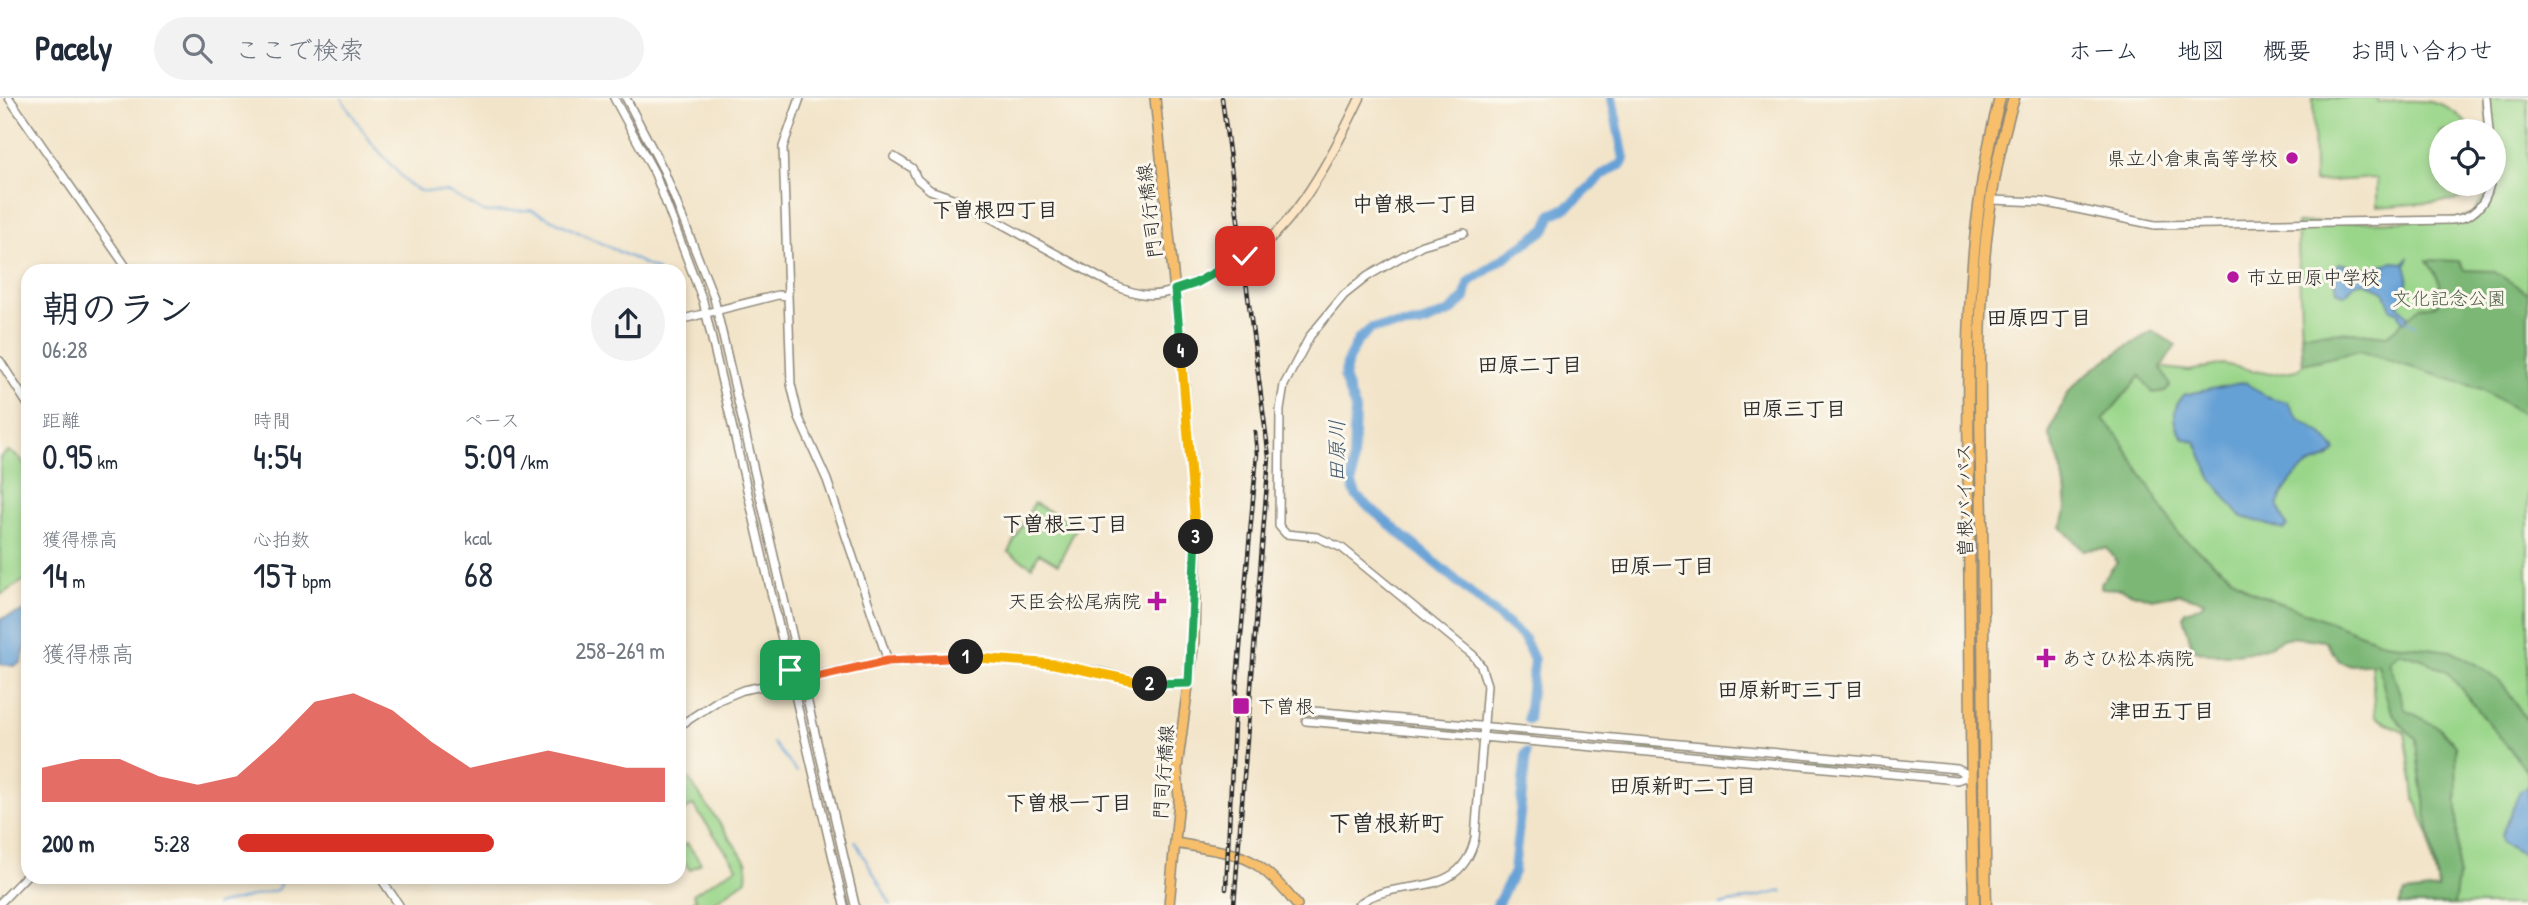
<!DOCTYPE html>
<html lang="ja">
<meta charset="utf-8">
<style>
body{margin:0;font-family:"Patrick Hand","Klee One",sans-serif;background:#f2f2f3;color:#1f2937;height:100vh;display:flex;flex-direction:column;font-size:26px;white-space:nowrap}
*{box-sizing:border-box;margin:0}
p{font-size:23px;color:#747a83}
.icon{flex:none;width:38px;height:38px;fill:none;stroke:currentColor;stroke-width:2;stroke-linecap:round;stroke-linejoin:round}
.map{position:relative;flex:1;overflow:hidden}
.drawer{position:absolute;left:21px;top:166px;width:665px;height:620px;display:flex;flex-direction:column;background:#fff;border-radius:21px;box-shadow:0 4px 10px #0003}
.drawer>*{flex:none}
.buttons{position:absolute;left:2429px;top:21px;display:grid;gap:14px}
.buttons a{display:grid;place-items:center;width:77px;height:77px;border-radius:50%;background:#fff;box-shadow:0 4px 10px #0003;font-size:35px}
.pin{position:absolute;display:grid;place-items:center;width:60px;height:60px;color:#fff;margin:-30px;border-radius:14px;box-shadow:0 4px 10px #0006}
.km{position:absolute;width:35px;height:35px;margin:-18px;border-radius:50%;background:#222;color:#fff;font-size:19px;line-height:35px;text-align:center}
.round{display:grid;place-items:center;flex:none;width:74px;height:74px;border-radius:37px;background:#f2f2f3}
.head{display:flex;align-items:center;justify-content:space-between;height:119px;padding:0 21px}
h1{font-size:38px;font-weight:600;line-height:52px}
.stats{display:grid;grid-template-columns:repeat(3,1fr);gap:10px;height:119px;padding:7px 21px}
.stats div{display:grid;align-content:center}
.stats b{font-size:35px;font-weight:600}
.stats small{font-size:19px;font-weight:400}
.stats p{font-size:19px}
.chart{height:196px;padding:14px 21px}
.chart p{display:flex;justify-content:space-between}
.chart svg{width:100%;height:126px;margin-top:7px;fill:#d93025;opacity:.7}
ul{padding:0 21px;list-style:none;font-size:23px}
li{display:grid;grid-template-columns:112px 84px 1fr;align-items:center;height:52px}
li i{height:18px;border-radius:9px;background:#d93025}
header{display:flex;align-items:center;gap:42px;box-sizing:border-box;height:98px;padding:0 35px;background:#fff;border-bottom:2px solid #e0e1e3}
header strong{font-size:33px}
nav{display:flex;gap:38px;margin-inline-start:auto;font-size:24px}
.search{width:490px;height:63px;background:#f2f2f3;display:flex;align-items:center;gap:18px;box-sizing:border-box;padding:0 24px;border-radius:38px;color:#747a83;font-size:26px}
.map>svg:first-child{display:block}
.green{fill:#9ad68a;stroke:#62805a;stroke-width:2}
.forest{fill:#7bb776;stroke:#537150;stroke-width:2}
.water{fill:#66a1d6;stroke:#486680;stroke-width:2}
.lines{fill:none;stroke-linecap:round;stroke-linejoin:round}
.stream{stroke:#66a1d6;stroke-width:2}
.river{stroke:#66a1d6;stroke-width:10}
.tertiary-casing{stroke:#8e887a;stroke-width:10}
.secondary-casing{stroke:#8e887a;stroke-width:11}
.primary-casing{stroke:#8e887a;stroke-width:12}
.trunk-casing{stroke:#8e887a;stroke-width:13}
.tertiary{stroke:#fff;stroke-width:7}
.secondary{stroke:#fce5c4;stroke-width:8}
.primary{stroke:#f7bf6c;stroke-width:9}
.trunk{stroke:#f7bf6c;stroke-width:10}
.rail-casing{stroke:#2b2b2b;stroke-width:4.5}
.rail{stroke:#fbf7ec;stroke-width:2;stroke-dasharray:5;stroke-linecap:butt}
.split-1-casing{stroke:#fff;stroke-width:14}
.split-2-casing{stroke:#fff;stroke-width:14}
.split-3-casing{stroke:#fff;stroke-width:14}
.split-4-casing{stroke:#fff;stroke-width:14}
.split-5-casing{stroke:#fff;stroke-width:14}
.split-1{stroke:#f0652b;stroke-width:9}
.split-2{stroke:#f5b400;stroke-width:9}
.split-3{stroke:#22a559;stroke-width:9}
.split-4{stroke:#f5b400;stroke-width:9}
.split-5{stroke:#22a559;stroke-width:9}
.poi-dot{fill:#b5179e;stroke:#fbf7ec;stroke-width:2.5}
.labels{text-anchor:middle;dominant-baseline:central;stroke-width:6;stroke-linejoin:round;paint-order:stroke}
.poi-label{font-size:19px;fill:#2b2b2b;stroke:#fbf7ec;text-anchor:start}
.street-label{font-size:19px;fill:#2b2b2b;stroke:#fbf7ec}
.park-label{font-size:19px;fill:#4c5e48;stroke:#fbf7ec}
.neighbourhood-label{font-size:21px;font-weight:bold;fill:#2b2b2b;stroke:#fbf7ec}
.water-label{font-size:21px;font-style:italic;fill:#435a6f;stroke:#fbf7ec}
.quarter-label{font-size:23px;font-weight:bold;fill:#2b2b2b;stroke:#fbf7ec}
</style>
<header>
<strong>Pacely</strong>
<div class="search"><svg class="icon" aria-label="search" viewBox="0 0 24 24"><circle cx="10" cy="10" r="6"/><path d="M15 15l6 6"/></svg>ここで検索</div>
<nav><a>ホーム</a><a>地図</a><a>概要</a><a>お問い合わせ</a></nav>
</header>
<div class="map">
<svg width="2528" height="807" viewBox="0 0 2528 807">
<rect width="100%" height="100%" fill="#fbf7ec"/>
<filter id="ink" filterUnits="userSpaceOnUse"><feTurbulence type="fractalNoise" baseFrequency=".0143" numOctaves="2"/><feDisplacementMap in="SourceGraphic" scale="14" xChannelSelector="R" yChannelSelector="G"/><feConvolveMatrix kernelMatrix="1 2 1 2 8 2 1 2 1" color-interpolation-filters="sRGB"/></filter>
<filter id="wash" filterUnits="userSpaceOnUse"><feTurbulence type="fractalNoise" baseFrequency=".00686" numOctaves="4" result="noise"/><feDisplacementMap in="SourceGraphic" scale="28" xChannelSelector="R" yChannelSelector="G"/><feGaussianBlur stdDeviation="1.57" result="paint"/><feColorMatrix in="noise" values="0 0 0 0 0 0 0 0 0 0 0 0 0 0 0 0 0 1.4 0 .05"/><feComposite in="paint" operator="in"/></filter>
<g filter="url(#wash)">
<rect width="100%" height="100%" fill="#f2e4c9"/>
<path class="green" d="M 2313,0 L 2378,0 L 2378,5 C 2420,0 2449,0 2473,33 L 2441,33 L 2441,86 L 2474,86 L 2470,96 L 2453,103 L 2377,109 L 2377,80 L 2314,84 Z
M 2485,0 L 2528,0 L 2528,807 L 2444,807 L 2432,764 L 2429,737 L 2414,698 L 2405,634 L 2375,619 L 2370,549 L 2241,505 L 2146,416 L 2099,322 L 2133,266 L 2189,273 L 2223,266 L 2270,276 L 2297,272 L 2303,266 L 2297,125 L 2451,122 L 2473,116 L 2490,86 L 2494,86 L 2494,33 L 2489,33 Z
M 9,353 L 21,361 L 28,373 L 28,480 L 0,497 L 0,359 Z
M 1034,405 L 1077,428 L 1058,466 L 1039,455 L 1032,468 L 1008,454 Z
M 1319,619 L 1467,634 L 1320,620 Z
M 1500,635 L 1607,644 L 1607,647 Z
M 1626,646 L 1706,652 L 1741,659 L 1627,649 Z
M 1768,657 L 1842,664 L 1844,667 L 1805,665 Z
M 688,680 L 747,765 L 746,782 L 710,807 L 689,807 L 696,802 L 693,796 L 737,769 L 693,707 L 679,717 L 679,686 Z
M 687,745 L 701,765 L 690,772 L 679,757 L 679,750 Z"/>
<path class="forest" d="M 2427,162 L 2459,163 L 2464,172 L 2493,173 L 2528,195 L 2528,319 L 2481,291 L 2359,253 L 2303,266 L 2301,235 L 2352,234 L 2386,238 L 2421,209 L 2437,207 C 2445,181 2437,182 2427,162 Z
M 2153,233 L 2176,247 L 2161,270 L 2170,288 L 2165,293 L 2153,295 L 2140,278 L 2103,322 L 2118,338 L 2179,437 L 2250,493 L 2385,545 L 2451,553 L 2478,567 L 2502,585 L 2528,624 L 2528,674 L 2449,576 L 2425,562 L 2399,554 L 2389,563 L 2405,611 L 2441,631 L 2456,648 L 2458,780 L 2454,807 L 2399,807 L 2405,795 L 2438,791 C 2433,740 2419,691 2416,640 C 2384,614 2388,603 2378,565 L 2351,567 L 2339,563 L 2325,543 C 2313,542 2297,538 2285,540 C 2278,542 2272,548 2265,550 C 2246,557 2211,559 2193,551 L 2183,519 L 2185,513 L 2201,508 L 2204,503 L 2179,496 L 2152,501 L 2120,491 L 2101,490 L 2101,485 L 2117,464 L 2107,450 L 2083,452 L 2061,429 C 2074,402 2060,362 2049,336 C 2055,322 2061,308 2068,295 C 2082,274 2131,246 2153,233 Z"/>
<path class="water" d="M 2409,159 L 2406,167 C 2410,175 2406,201 2398,206 L 2407,217 L 2407,224 L 2402,223 L 2398,213 L 2391,211 L 2384,193 L 2366,185 L 2356,185 L 2345,197 L 2337,193 L 2334,173 L 2338,165 L 2363,171 L 2394,164 L 2403,165 Z
M 2245,284 L 2265,298 L 2287,304 L 2298,320 L 2321,335 L 2336,352 C 2330,363 2316,362 2306,369 C 2294,376 2282,394 2278,407 L 2287,429 L 2284,432 L 2240,418 L 2211,380 L 2196,344 L 2184,340 C 2173,327 2171,310 2183,297 Z
M 28,512 L 28,541 L 21,565 L 14,568 L 0,566 L 0,521 Z
M 2528,689 L 2528,759 L 2502,745 L 2501,738 L 2520,693 Z"/>
<g class="lines">
<path class="stream" d="M 341,0 L 370,43 L 409,87 L 420,93 L 448,94 L 484,114 L 532,112 L 659,173
M 2408,224 L 2416,229
M 773,645 L 797,674
M 855,743 L 891,807
M 216,807 L 277,792 L 281,785 L 280,779
M 1720,807 L 1783,793"/>
<path class="river" d="M 1528,621 L 1534,562 L 1524,540 L 1357,399 L 1352,387 L 1355,311 L 1344,280 L 1348,262 L 1358,242 L 1372,230 L 1419,226 L 1450,214 L 1465,200 L 1468,185 L 1546,131 L 1552,116 C 1582,107 1591,78 1622,66 L 1624,61 L 1612,0
M 1497,807 L 1514,774 L 1526,655"/>
</g>
</g>
<g filter="url(#ink)">
<g class="lines">
<g class="tertiary-casing">
<path id="tertiary" d="M 9,0 L 129,173
M 614,0 L 655,76 L 703,203 L 844,807
M 626,0 L 664,73 L 714,200 L 855,807
M 800,0 L 783,49 L 791,286 L 799,320 L 827,382 L 888,563
M 2486,0 L 2489,33
M 894,59 L 912,70 L 917,81 L 930,92 L 958,102 L 1111,186 C 1133,196 1151,201 1175,192
M 1992,102 L 2043,104 L 2155,127 L 2452,122 C 2474,120 2485,107 2490,86
M 679,222 L 778,197 L 787,198
M 0,263 L 28,307
M 1302,612 L 1957,671 L 1971,678
M 1306,623 L 1957,682 L 1971,678
M 679,628 L 719,602 L 743,592 L 888,563 L 961,559 L 1018,562 L 1102,574 L 1153,586 L 1190,585
M 380,779 L 399,807
M 0,805 L 28,776
M 1358,807 C 1394,776 1460,807 1475,740 L 1487,587 L 1481,568 L 1473,557 L 1342,450 L 1317,439 L 1286,436 L 1279,428 L 1280,312 L 1284,287 L 1310,238 L 1344,197 L 1368,178 L 1422,147 L 1464,135"/>
</g>
<g class="secondary-casing">
<path id="secondary" d="M 1175,192 C 1208,180 1248,163 1274,137 C 1309,103 1339,44 1360,0"/>
</g>
<g class="primary-casing">
<path id="primary" d="M 1155,0 L 1183,272 L 1196,441 L 1194,543 L 1177,670 L 1179,702 L 1169,807
M 1175,745 C 1240,757 1253,752 1297,807"/>
</g>
<g class="trunk-casing">
<path id="trunk" d="M 1974,807 C 1971,678 1970,549 1969,421 C 1968,279 1963,138 2000,0
M 1986,807 C 1983,680 1984,553 1982,426 C 1980,285 1971,136 2014,0"/>
</g>
<use href="#tertiary" class="tertiary"/>
<use href="#secondary" class="secondary"/>
<use href="#primary" class="primary"/>
<use href="#trunk" class="trunk"/>
<g class="rail-casing">
<path id="rail" d="M 1222,0 L 1269,359 L 1234,807
M 1226,791 L 1235,606 L 1257,356 L 1255,334"/>
</g>
<use href="#rail" class="rail"/>
</g>
</g>
<g class="lines" filter="url(#ink)">
<g class="split-1-casing">
<path id="split-1" d="M 790,572 L 792,582 L 803,582 L 888,563 L 966,559"/>
</g>
<g class="split-2-casing">
<path id="split-2" d="M 966,559 L 1054,566 L 1150,586"/>
</g>
<g class="split-3-casing">
<path id="split-3" d="M 1150,586 L 1189,585 L 1196,439"/>
</g>
<g class="split-4-casing">
<path id="split-4" d="M 1181,253 L 1196,439"/>
</g>
<g class="split-5-casing">
<path id="split-5" d="M 1181,253 L 1175,192 L 1196,185 L 1245,158"/>
</g>
<use href="#split-1" class="split-1"/>
<use href="#split-2" class="split-2"/>
<use href="#split-3" class="split-3"/>
<use href="#split-4" class="split-4"/>
<use href="#split-5" class="split-5"/>
</g>
<g class="poi-dot">
<circle cx="2292" cy="60" r="7"/>
<circle cx="2233" cy="179" r="7"/>
<path d="M1153.5 492.5h7v7h7v7h-7v7h-7v-7h-7v-7h7z"/>
<path d="M2042.5 549.5h7v7h7v7h-7v7h-7v-7h-7v-7h7z"/>
<rect x="1232" y="599" width="18" height="18" rx="3.5"/>
</g>
<g class="labels">
<g class="poi-label">
<text x="2278" y="60" text-anchor="end">県立小倉東高等学校</text>
<text x="2247" y="179">市立田原中学校</text>
<text x="1141" y="503" text-anchor="end">天臣会松尾病院</text>
<text x="2062" y="560">あさひ松本病院</text>
<text x="1257" y="608">下曽根</text>
</g>
<g class="street-label">
<text transform="translate(1149 113) rotate(-97)">門司行橋線</text>
<text transform="translate(1964 402) rotate(-91)">曽根バイパス</text>
<text transform="translate(1163 674) rotate(-86)">門司行橋線</text>
</g>
<g class="park-label">
<text x="2449" y="200">文化記念公園</text>
</g>
<g class="neighbourhood-label">
<text x="1415" y="105">中曽根一丁目</text>
<text x="995" y="111">下曽根四丁目</text>
<text x="2039" y="219">田原四丁目</text>
<text x="1530" y="266">田原二丁目</text>
<text x="1794" y="310">田原三丁目</text>
<text x="1065" y="425">下曽根三丁目</text>
<text x="1662" y="467">田原一丁目</text>
<text x="1791" y="591">田原新町三丁目</text>
<text x="2162" y="612">津田五丁目</text>
<text x="1683" y="687">田原新町二丁目</text>
<text x="1069" y="704">下曽根一丁目</text>
</g>
<g class="water-label">
<text transform="translate(1336 353) rotate(-90)">田原川</text>
</g>
<g class="quarter-label">
<text x="1386" y="724">下曽根新町</text>
</g>
</g>
</svg>
<div class="buttons">
<a><svg class="icon" aria-label="locate" viewBox="0 0 24 24"><circle cx="12" cy="12" r="6"/><path d="M12 2v4M12 18v4M2 12h4M18 12h4"/></svg></a>
</div>
<div class="pin" style="left:790px;top:572px;background:#1e9e55"><svg class="icon" aria-label="arrive" viewBox="0 0 24 24"><path d="M6 21V4h12l-3 4 3 4H6"/></svg></div>
<div class="pin" style="left:1245px;top:158px;background:#d93025"><svg class="icon" aria-label="check" viewBox="0 0 24 24"><path d="M5 12l5 5 9-10"/></svg></div>
<b class="km" style="left:966px;top:559px">1</b>
<b class="km" style="left:1150px;top:586px">2</b>
<b class="km" style="left:1196px;top:439px">3</b>
<b class="km" style="left:1181px;top:253px">4</b>
<section class="drawer">
<div class="head"><div><h1>朝のラン</h1><p>06:28</p></div><a class="round"><svg class="icon" aria-label="share" viewBox="0 0 24 24"><path d="M12 15V3M7 8l5-5 5 5M5 13v7h14v-7"/></svg></a></div>
<div class="stats">
<div><p>距離</p><b>0.95<small> km</small></b></div>
<div><p>時間</p><b>4:54</b></div>
<div><p>ペース</p><b>5:09<small> /km</small></b></div>
</div>
<div class="stats">
<div><p>獲得標高</p><b>14<small> m</small></b></div>
<div><p>心拍数</p><b>157<small> bpm</small></b></div>
<div><p>kcal</p><b>68</b></div>
</div>
<div class="chart"><p><span>獲得標高</span>258–269 m</p>
<svg viewBox="0 0 160 44" preserveAspectRatio="none"><path d="M0 44V32L10 29L20 29L30 35L40 38L50 35L60 23L70 9L80 6L90 12L100 23L110 32L120 29L130 26L140 29L150 32L160 32V44z"/></svg>
</div>
<ul>
<li><b>200 m</b>5:28<i style="width:60%"></i></li>
</ul>
</section>
</div>
